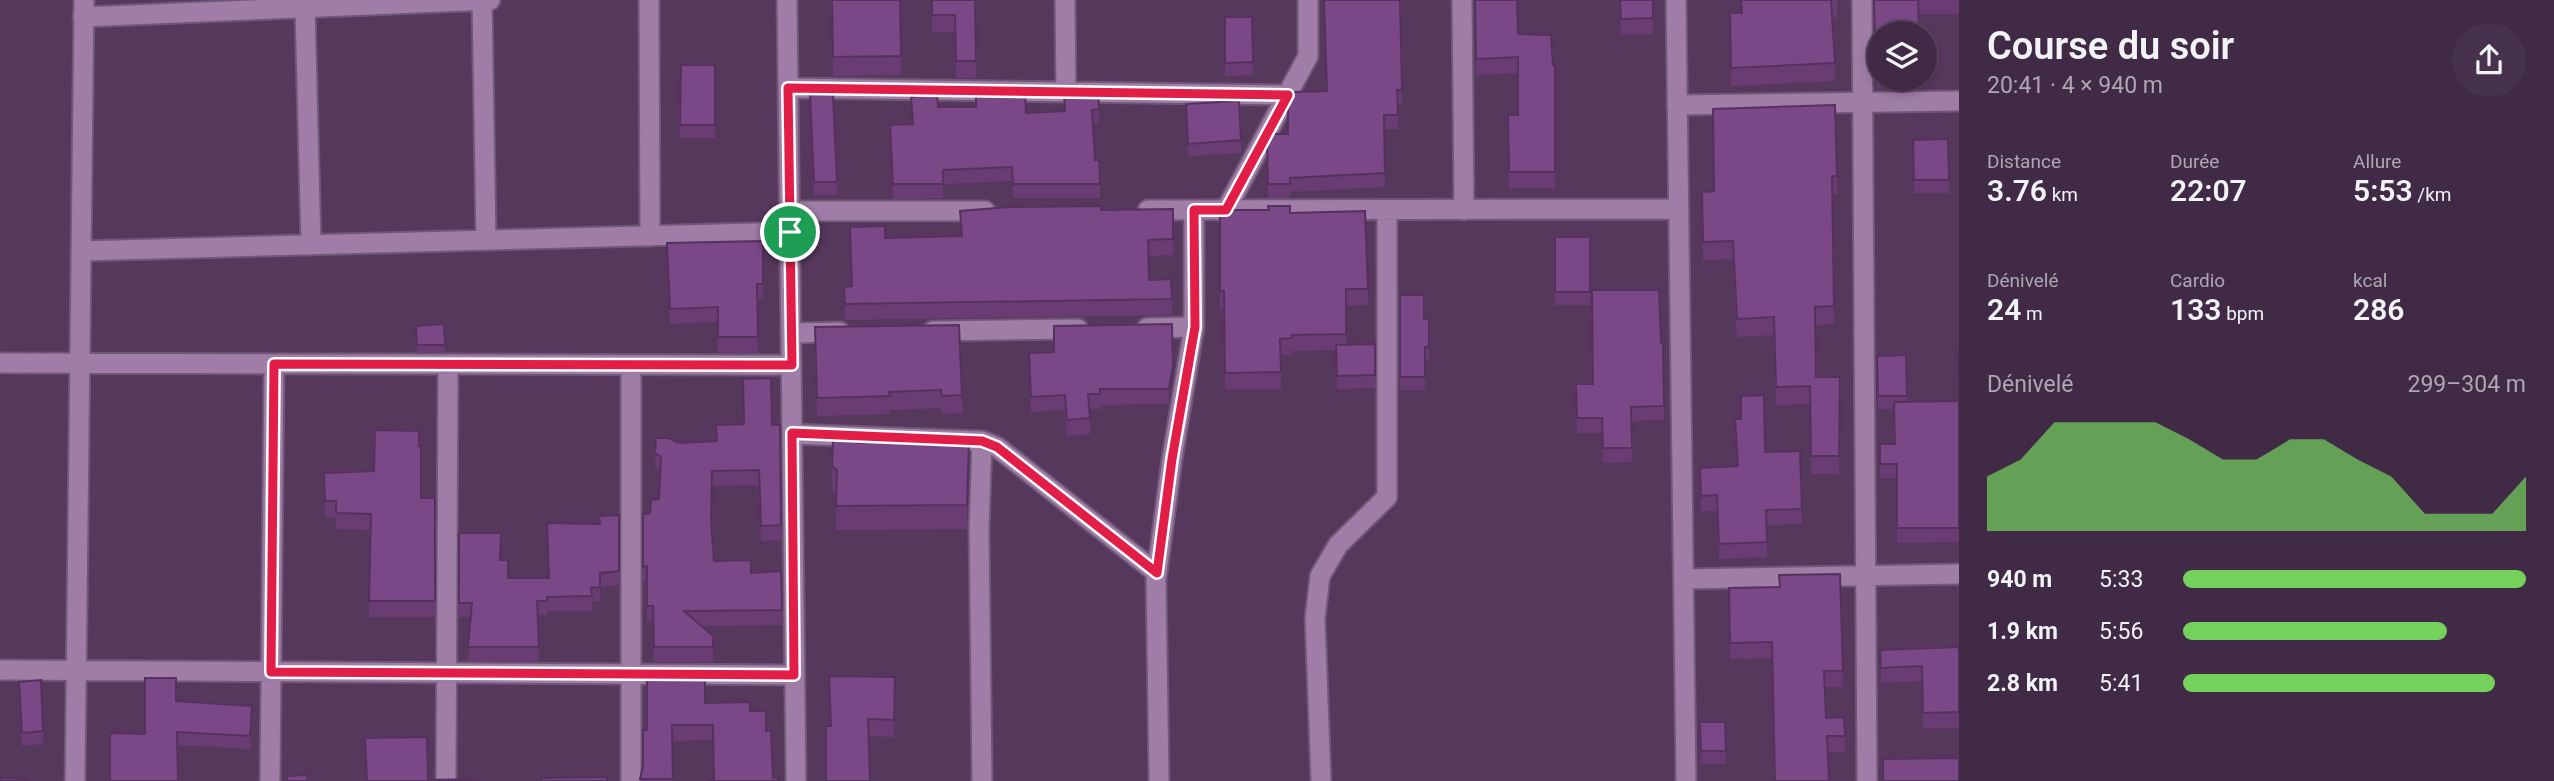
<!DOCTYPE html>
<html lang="fr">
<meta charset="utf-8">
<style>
body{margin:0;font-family:Roboto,sans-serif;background:#47324d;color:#f1f3f6;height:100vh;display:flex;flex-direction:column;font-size:26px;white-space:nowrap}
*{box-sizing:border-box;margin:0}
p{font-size:23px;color:#aea7b3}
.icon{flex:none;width:38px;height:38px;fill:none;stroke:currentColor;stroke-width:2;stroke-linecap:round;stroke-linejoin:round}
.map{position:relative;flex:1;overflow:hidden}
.panel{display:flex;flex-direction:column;background:#402a46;width:595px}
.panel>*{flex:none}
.tools{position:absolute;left:1867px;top:21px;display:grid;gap:14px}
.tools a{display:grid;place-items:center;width:70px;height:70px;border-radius:50%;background:#402a46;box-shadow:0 4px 10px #0003,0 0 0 2px #59465f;font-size:35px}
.pin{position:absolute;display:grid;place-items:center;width:60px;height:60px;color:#fff;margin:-30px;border:4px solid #fff;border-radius:50%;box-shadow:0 2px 7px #0007}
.round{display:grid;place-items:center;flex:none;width:74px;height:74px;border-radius:37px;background:#47324d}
.overview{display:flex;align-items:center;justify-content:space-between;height:119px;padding:0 28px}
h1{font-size:38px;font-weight:600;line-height:52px}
.stats{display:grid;grid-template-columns:repeat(3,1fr);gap:10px;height:119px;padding:7px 28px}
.stats div{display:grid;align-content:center}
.stats b{font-size:30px;font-weight:600}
.stats small{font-size:19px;font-weight:400}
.stats p{font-size:19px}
.chart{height:196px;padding:14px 28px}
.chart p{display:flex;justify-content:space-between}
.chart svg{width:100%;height:126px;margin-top:7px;fill:#74d25c;opacity:.7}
ul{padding:0 28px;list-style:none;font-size:23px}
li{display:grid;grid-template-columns:112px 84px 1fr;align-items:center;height:52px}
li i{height:18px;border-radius:9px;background:#74d25c}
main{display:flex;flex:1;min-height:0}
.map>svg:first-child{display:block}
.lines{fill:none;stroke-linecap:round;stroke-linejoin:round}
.minor-casing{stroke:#705776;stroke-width:23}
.minor{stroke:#9f7da7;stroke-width:19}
.wall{fill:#693d74}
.shaded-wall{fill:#55325e}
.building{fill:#7a4787;stroke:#55325e;stroke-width:2}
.route-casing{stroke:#fff;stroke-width:14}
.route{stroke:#e11d48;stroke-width:9}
</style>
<main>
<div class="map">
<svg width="1959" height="781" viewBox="0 0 1959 781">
<rect width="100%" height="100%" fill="#56385d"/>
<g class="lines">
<g class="minor-casing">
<path id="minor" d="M 482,0 L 486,240
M 649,0 L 650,236
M 787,0 L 796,781
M 1065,0 L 1066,92
M 1462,0 L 1464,210
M 1676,0 L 1686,781
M 1862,0 L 1867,781
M 305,8 L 311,245
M 83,17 L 490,0
M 788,88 L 1288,95
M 1677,105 L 1959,101
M 1148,210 L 1679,209
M 1226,210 L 1308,56 L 1308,0
M 789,211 L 985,211
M 81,251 L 790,232
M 1147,328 L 1194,327
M 933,331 L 1078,329
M 791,333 L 840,332
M 0,363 L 791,365
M 631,365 L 631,781
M 792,434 L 982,441 L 979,529 L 982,781
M 982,441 L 997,447 L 1157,573
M 1684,579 L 1959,574
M 0,670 L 794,675
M 75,781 L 84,0
M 270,781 L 274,364
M 446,781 L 448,364
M 1159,781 L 1156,580 L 1172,459 L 1194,327 L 1194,210
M 1321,781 L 1315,618 L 1320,576 L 1338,545 L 1387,497 L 1387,210"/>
</g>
<use href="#minor" class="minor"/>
</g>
<path class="wall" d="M 832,0 L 900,0 L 901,75 L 833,76 Z
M 931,0 L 975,0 L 976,78 L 956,78 L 955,32 L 932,32 Z
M 1400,0 L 1402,104 L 1398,104 L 1398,129 L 1384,129 L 1385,187 L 1290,192 L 1290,198 L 1268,198 L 1267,145 L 1288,134 L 1326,92 Z
M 1475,0 L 1518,34 L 1553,65 L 1555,65 L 1555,188 L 1509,188 L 1508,115 L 1518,115 L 1518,73 L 1476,75 Z
M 1620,0 L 1653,0 L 1653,34 L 1621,35 Z
M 1741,0 L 1837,0 L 1837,17 L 1832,17 L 1835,81 L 1731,86 L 1730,13 L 1741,13 Z
M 1874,0 L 1959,0 L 1959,14 L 1918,14 L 1880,33 L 1880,79 L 1920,79 L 1920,88 L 1876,89 Z
M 1225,17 L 1252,17 L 1253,75 L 1225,76 Z
M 681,65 L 715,65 L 715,138 L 680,138 Z
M 976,89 L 1026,113 L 1064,111 L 1064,91 L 1099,109 L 1099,123 L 1093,124 L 1095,160 L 1100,184 L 1100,198 L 1013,198 L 1012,181 L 943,184 L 943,198 L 893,199 L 890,125 L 912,124 L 911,97 L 938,107 L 976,107 Z
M 1186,104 L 1241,140 L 1241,153 L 1188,156 Z
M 810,107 L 837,182 L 837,195 L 814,195 Z
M 1948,139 L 1949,193 L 1914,193 L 1913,140 Z
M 1837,176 L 1837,194 L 1832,194 L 1834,324 L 1815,325 L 1816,377 L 1840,377 L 1839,474 L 1811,474 L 1810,404 L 1776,405 L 1774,335 L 1737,337 L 1733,259 L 1703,260 L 1702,210 L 1714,191 Z
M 1173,209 L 1173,255 L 1149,256 L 1149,280 L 1172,299 L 1172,315 L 845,320 L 844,287 L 851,286 L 850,227 L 885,238 L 961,236 L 960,211 Z
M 1220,210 L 1269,210 L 1290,213 L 1368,289 L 1368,305 L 1346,306 L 1346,344 L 1375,344 L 1375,388 L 1337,389 L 1336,350 L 1292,351 L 1292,355 L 1281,355 L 1281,389 L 1225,389 L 1224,308 L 1220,308 Z
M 1555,237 L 1590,237 L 1590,305 L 1555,305 Z
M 763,241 L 763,299 L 757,299 L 758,353 L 718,353 L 718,322 L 670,324 L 667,243 Z
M 1400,295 L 1424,319 L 1429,319 L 1429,360 L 1425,360 L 1425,390 L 1400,390 Z
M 444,324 L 445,352 L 417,352 L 416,326 Z
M 815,327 L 962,395 L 962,413 L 942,414 L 941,408 L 890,410 L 890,414 L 817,416 Z
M 1661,343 L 1663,343 L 1664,420 L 1631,421 L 1632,462 L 1603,463 L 1602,433 L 1577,433 L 1576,384 L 1593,384 Z
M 1959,349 L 1959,542 L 1897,543 L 1897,478 L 1880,478 L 1880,444 L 1894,444 L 1894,409 L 1878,409 L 1877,356 L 1906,355 L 1907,402 L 1958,401 Z
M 1054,352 L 1173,381 L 1169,404 L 1100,405 L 1100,409 L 1090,409 L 1090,434 L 1067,436 L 1065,410 L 1031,412 L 1029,353 Z
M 1735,419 L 1765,452 L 1800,451 L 1802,524 L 1767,525 L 1767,557 L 1719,559 L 1717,511 L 1701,511 L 1700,468 L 1737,466 Z
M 772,425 L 780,425 L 781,540 L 761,541 L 759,485 L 712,486 L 711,522 L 714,561 L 751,573 L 781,571 L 782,625 L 701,626 L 713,636 L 713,662 L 654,662 L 653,621 L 647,621 L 647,581 L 643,582 L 643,514 L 650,513 L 659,499 L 661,471 L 655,468 L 656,438 L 678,443 L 716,441 Z
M 833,440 L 858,443 L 929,442 L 969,463 L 967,529 L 836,530 L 836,494 L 832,490 Z
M 419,446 L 421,498 L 435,498 L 435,617 L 369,617 L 370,530 L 336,529 L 336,517 L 325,517 L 324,473 L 374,471 Z
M 619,515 L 619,585 L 600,587 L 600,601 L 592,602 L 592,611 L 547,611 L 547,615 L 538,615 L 539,661 L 468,661 L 471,617 L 459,617 L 459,533 L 500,560 L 508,578 L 548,578 L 599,524 L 599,516 Z
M 1840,574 L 1843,687 L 1825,687 L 1826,718 L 1844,717 L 1845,752 L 1828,752 L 1772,658 L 1730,659 L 1729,588 L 1779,587 Z
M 1959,647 L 1959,728 L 1923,728 L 1922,681 L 1881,683 L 1880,650 Z
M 829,676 L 895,677 L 894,737 L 868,736 L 831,726 Z
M 19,682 L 43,731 L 43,744 L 22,746 Z
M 176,701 L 252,718 L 250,749 L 177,745 L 145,734 Z
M 750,702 L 714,779 L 713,740 L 672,741 L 673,781 L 640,781 L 643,766 L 647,730 L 705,703 Z
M 1700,722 L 1725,722 L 1726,764 L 1701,764 Z"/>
<path class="shaded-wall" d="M 1173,366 L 1173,381 L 1169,404 L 1169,389 Z
M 969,439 L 969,463 L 967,529 L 967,505 Z"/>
<path class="building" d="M 832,0 L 900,0 L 901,56 L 833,57 Z
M 932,0 L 975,0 L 976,61 L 956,61 L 955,15 L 932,15 Z
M 1324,0 L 1400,0 L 1402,90 L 1397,90 L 1398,115 L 1384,115 L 1385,173 L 1290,178 L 1290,184 L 1268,184 L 1267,145 L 1273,134 L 1288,134 L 1288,106 L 1295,92 L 1327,91 Z
M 1475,0 L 1517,0 L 1518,34 L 1551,35 L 1553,65 L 1555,65 L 1555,172 L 1509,172 L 1508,115 L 1518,115 L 1518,57 L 1476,59 Z
M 1620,0 L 1653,0 L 1653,18 L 1621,19 Z
M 1741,0 L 1831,0 L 1835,63 L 1731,68 L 1730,13 L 1742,13 Z
M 1874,0 L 1918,0 L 1919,33 L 1880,33 L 1880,73 L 1876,73 Z
M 1225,17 L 1252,17 L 1253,62 L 1225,63 Z
M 681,65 L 715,65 L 715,125 L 680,125 Z
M 976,89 L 1025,90 L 1026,113 L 1065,111 L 1064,91 L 1098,91 L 1099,109 L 1092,110 L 1095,160 L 1099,160 L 1100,184 L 1013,184 L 1012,167 L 943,170 L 943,184 L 893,184 L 890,125 L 913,124 L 911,97 L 937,94 L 938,107 L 976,107 Z
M 810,94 L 833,94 L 837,182 L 814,182 Z
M 1239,101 L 1241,140 L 1188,144 L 1186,104 Z
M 1835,105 L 1837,176 L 1832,176 L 1834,306 L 1815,307 L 1816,377 L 1840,377 L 1839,456 L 1811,456 L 1810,386 L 1776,387 L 1774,317 L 1737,319 L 1733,241 L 1703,242 L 1702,192 L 1714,191 L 1713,109 Z
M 1948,139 L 1949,180 L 1914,180 L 1913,140 Z
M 1101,206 L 1101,210 L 1173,209 L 1173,239 L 1148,240 L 1149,280 L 1171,279 L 1172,299 L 845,304 L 844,287 L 852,286 L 850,227 L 885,226 L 885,238 L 962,236 L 960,211 L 1009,207 Z
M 1268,206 L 1290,206 L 1290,213 L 1365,211 L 1368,289 L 1346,289 L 1346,334 L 1292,335 L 1292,338 L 1280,339 L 1281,372 L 1225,373 L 1224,291 L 1220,291 L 1220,210 L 1269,210 Z
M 1555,237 L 1590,237 L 1590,292 L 1555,292 Z
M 763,241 L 763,284 L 757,284 L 758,337 L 718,337 L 718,307 L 670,309 L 667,243 Z
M 1592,290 L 1659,290 L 1661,343 L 1663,343 L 1664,406 L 1631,407 L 1632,448 L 1603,448 L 1602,418 L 1577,418 L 1576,384 L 1593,384 Z
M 1400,295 L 1424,295 L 1424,319 L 1429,319 L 1429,347 L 1425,347 L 1425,377 L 1400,377 Z
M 444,324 L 445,345 L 417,345 L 416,326 Z
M 1172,324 L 1173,366 L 1169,389 L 1100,389 L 1100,394 L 1088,394 L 1090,418 L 1067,420 L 1065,395 L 1031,397 L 1029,353 L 1054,352 L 1054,326 Z
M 959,325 L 962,395 L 942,396 L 941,390 L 889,392 L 890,396 L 817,398 L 815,327 Z
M 1375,344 L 1375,375 L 1337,376 L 1336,345 Z
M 1957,349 L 1959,349 L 1959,528 L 1897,528 L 1897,464 L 1880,464 L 1880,444 L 1895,444 L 1894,402 L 1959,401 Z
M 1906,355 L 1907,396 L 1878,396 L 1877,356 Z
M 771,378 L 772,425 L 780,425 L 781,525 L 761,526 L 759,470 L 712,471 L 711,520 L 714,561 L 751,560 L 751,573 L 781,571 L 782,610 L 684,611 L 713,636 L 713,647 L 654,647 L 653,606 L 647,606 L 647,566 L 643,567 L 643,514 L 650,513 L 651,500 L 659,499 L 661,457 L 655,453 L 656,438 L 669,438 L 678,443 L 717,441 L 716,425 L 744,424 L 743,379 Z
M 1764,395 L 1765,452 L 1800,451 L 1802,509 L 1766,510 L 1767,542 L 1719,544 L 1717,495 L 1701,496 L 1700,468 L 1738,466 L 1735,419 L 1741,419 L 1741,396 Z
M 375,430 L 419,431 L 419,446 L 421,446 L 421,498 L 435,498 L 435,601 L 369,601 L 371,514 L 336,513 L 336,501 L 325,501 L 324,473 L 374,471 Z
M 929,437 L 929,442 L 969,439 L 967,505 L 836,506 L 837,470 L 832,466 L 833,440 L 858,439 L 858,443 Z
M 619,515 L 619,571 L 600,573 L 600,587 L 591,588 L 592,596 L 547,597 L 547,601 L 537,601 L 539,647 L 468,647 L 472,603 L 459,603 L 459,533 L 501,533 L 500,560 L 508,560 L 508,578 L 549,578 L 547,523 L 600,524 L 599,516 Z
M 1840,574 L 1843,671 L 1824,671 L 1826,718 L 1844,717 L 1845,736 L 1827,736 L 1829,781 L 1775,781 L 1772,642 L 1730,643 L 1729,588 L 1780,587 L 1779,575 Z
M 1959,647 L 1959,712 L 1923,713 L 1922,666 L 1881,668 L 1880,650 Z
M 655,671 L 705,671 L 705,703 L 750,702 L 750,711 L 766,711 L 766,731 L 771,731 L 773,778 L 778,777 L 778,781 L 709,781 L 709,779 L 714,779 L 713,725 L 672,725 L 673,779 L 640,779 L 643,766 L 643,730 L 647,730 L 647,673 L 655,673 Z
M 829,676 L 895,677 L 894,720 L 868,719 L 870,781 L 826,781 L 826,726 L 831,726 Z
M 145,678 L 176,678 L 176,701 L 252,706 L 250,736 L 177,732 L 178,781 L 110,781 L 110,733 L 145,734 Z
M 41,680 L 43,731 L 22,733 L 19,682 Z
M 1700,722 L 1725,722 L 1726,751 L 1701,751 Z
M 427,737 L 428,780 L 478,779 L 478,781 L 367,781 L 365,738 Z
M 1959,758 L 1959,781 L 1883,781 L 1883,759 Z
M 307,775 L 308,781 L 287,781 L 287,776 Z
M 607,777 L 607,781 L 541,781 L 541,778 Z
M 0,778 L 28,779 L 28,781 L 0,781 Z"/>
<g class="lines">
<g class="route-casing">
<path id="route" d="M 788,88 L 1288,95 L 1226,210 L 1194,210 L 1195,327 L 1172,459 L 1157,573 L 997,447 L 982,441 L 792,433 L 794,675 L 271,672 L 274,364 L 792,365 Z"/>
</g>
<use href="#route" class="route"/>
</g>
</svg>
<div class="tools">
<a><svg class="icon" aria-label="layers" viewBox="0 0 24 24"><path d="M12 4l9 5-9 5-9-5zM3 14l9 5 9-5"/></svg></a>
</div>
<div class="pin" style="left:790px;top:232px;background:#1e9e55"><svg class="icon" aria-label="arrive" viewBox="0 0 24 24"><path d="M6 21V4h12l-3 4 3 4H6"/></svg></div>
</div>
<section class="panel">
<div class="overview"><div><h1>Course du soir</h1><p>20:41 · 4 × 940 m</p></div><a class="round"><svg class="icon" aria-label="share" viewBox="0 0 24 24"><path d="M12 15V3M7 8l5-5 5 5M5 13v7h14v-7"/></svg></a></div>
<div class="stats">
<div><p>Distance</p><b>3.76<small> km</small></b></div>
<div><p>Durée</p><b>22:07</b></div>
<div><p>Allure</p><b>5:53<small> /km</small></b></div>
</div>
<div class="stats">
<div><p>Dénivelé</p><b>24<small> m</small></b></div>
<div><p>Cardio</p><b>133<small> bpm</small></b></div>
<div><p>kcal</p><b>286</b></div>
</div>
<div class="chart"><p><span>Dénivelé</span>299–304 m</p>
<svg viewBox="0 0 160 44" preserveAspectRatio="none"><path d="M0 44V25L10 19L20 6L30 6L40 6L50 6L60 12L70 19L80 19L90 12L100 12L110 19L120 25L130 38L140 38L150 38L160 25V44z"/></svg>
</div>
<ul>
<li><b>940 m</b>5:33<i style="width:100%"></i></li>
<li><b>1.9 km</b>5:56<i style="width:77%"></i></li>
<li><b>2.8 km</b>5:41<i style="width:91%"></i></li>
</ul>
</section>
</main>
